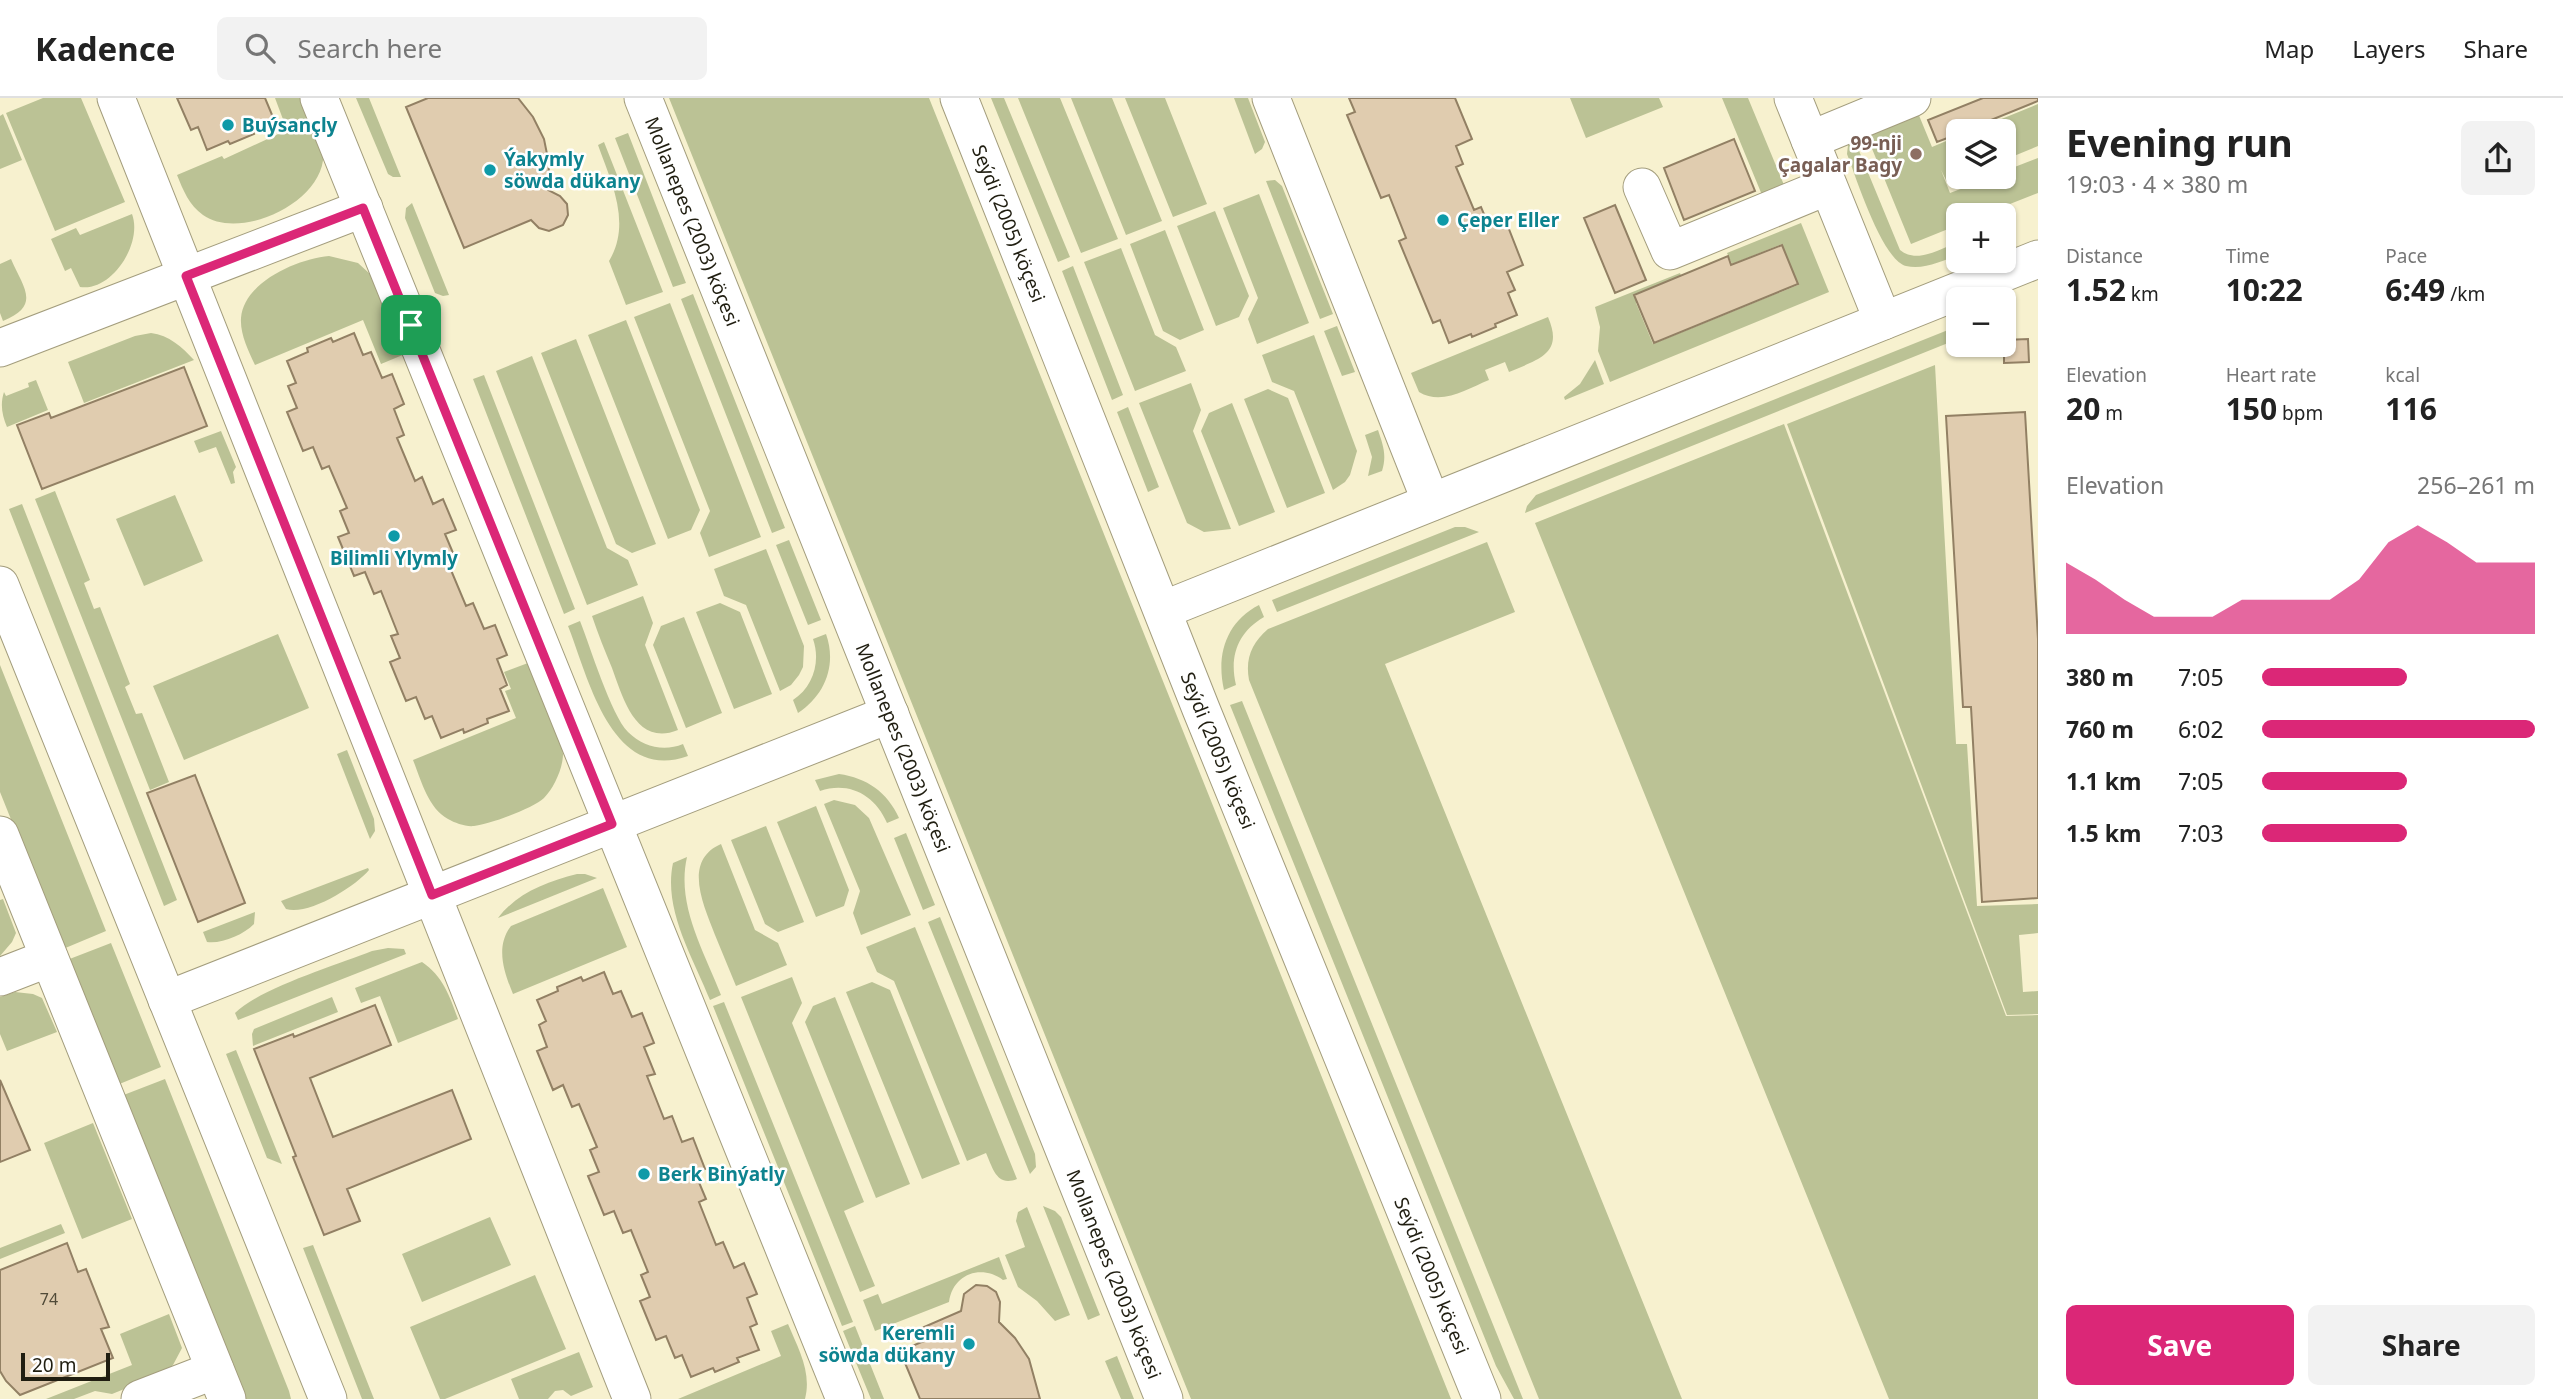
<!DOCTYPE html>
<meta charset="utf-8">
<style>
body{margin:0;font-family:"Noto Sans",sans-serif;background:#f2f2f2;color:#222;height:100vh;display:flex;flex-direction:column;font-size:26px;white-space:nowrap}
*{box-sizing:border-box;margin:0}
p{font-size:23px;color:#767676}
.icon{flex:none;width:38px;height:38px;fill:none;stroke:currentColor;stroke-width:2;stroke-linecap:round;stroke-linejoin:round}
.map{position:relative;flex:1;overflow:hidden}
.drawer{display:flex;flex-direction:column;background:#fff;width:525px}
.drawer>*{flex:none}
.fabs{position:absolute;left:1946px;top:21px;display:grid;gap:14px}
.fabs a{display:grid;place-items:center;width:70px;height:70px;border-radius:10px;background:#fff;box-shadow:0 2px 5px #0004;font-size:35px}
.scale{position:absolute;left:21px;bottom:18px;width:89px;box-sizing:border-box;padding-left:7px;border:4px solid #201e11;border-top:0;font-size:19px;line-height:24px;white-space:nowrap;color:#201e11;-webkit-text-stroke:5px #fff;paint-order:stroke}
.pin{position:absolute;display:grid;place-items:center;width:60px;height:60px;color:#fff;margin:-30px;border-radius:14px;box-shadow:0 4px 10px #0006}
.round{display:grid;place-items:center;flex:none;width:74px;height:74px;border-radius:10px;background:#f2f2f2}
.overview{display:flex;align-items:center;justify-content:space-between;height:119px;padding:0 28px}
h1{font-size:38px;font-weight:700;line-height:52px}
.figures{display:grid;grid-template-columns:repeat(3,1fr);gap:10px;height:119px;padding:7px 28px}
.figures div{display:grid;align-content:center}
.figures b{font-size:30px;font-weight:700}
.figures small{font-size:19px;font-weight:400}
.figures p{font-size:19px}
.chart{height:196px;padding:14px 28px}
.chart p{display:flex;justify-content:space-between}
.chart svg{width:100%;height:126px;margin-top:7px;fill:#db2777;opacity:.7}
.primary-button{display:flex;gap:14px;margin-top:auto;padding:14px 28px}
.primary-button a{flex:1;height:80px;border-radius:10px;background:#db2777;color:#fff;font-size:28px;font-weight:700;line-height:80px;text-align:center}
.primary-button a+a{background:#f2f2f2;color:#222}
ul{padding:0 28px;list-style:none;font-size:23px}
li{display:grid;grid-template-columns:112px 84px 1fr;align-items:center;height:52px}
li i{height:18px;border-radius:9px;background:#db2777}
header{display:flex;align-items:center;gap:42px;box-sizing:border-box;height:98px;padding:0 35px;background:#fff;border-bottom:2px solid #e0e0e0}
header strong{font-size:33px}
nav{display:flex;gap:38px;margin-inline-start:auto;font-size:24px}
.search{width:490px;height:63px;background:#f2f2f2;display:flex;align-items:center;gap:18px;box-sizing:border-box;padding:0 24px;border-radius:10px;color:#767676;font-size:26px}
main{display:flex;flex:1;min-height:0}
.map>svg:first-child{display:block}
.green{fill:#bbc295}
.building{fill:#e0ccaf;stroke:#928064;stroke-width:2}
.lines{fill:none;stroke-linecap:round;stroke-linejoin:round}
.minor-casing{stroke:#a39d7d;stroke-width:39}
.minor{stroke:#fff;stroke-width:37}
.route-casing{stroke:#fff;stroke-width:14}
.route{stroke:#db2777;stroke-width:9}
.culture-dot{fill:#0f9aa8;stroke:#fff;stroke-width:2.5}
.education-dot{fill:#8d6e63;stroke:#fff;stroke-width:2.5}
.labels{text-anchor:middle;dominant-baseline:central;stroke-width:5;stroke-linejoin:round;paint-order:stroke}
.number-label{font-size:16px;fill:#504a38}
.culture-label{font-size:19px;font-weight:bold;fill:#0d838f;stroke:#fff;text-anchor:start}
.education-label{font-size:19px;font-weight:bold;fill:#785e54;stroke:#fff;text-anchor:end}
.street-label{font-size:19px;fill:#201e11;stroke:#fff}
</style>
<header>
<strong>Kadence</strong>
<div class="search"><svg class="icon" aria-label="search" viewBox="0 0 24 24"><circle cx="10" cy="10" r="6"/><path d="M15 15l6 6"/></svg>Search here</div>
<nav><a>Map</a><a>Layers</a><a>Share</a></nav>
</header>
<main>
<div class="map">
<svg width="2038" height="1301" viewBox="0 0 2038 1301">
<rect width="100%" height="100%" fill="#f7f1cf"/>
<path class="green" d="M 43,0 L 81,0 L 125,104 L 55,133 L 6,15 Z
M 275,0 L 304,0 C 310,16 320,34 323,51 C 330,102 241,144 203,117 C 189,107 183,92 177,77 L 222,58 L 224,61 L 287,32 Z
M 356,0 L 369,0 L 401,79 L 393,79 L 388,76 Z
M 669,0 L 929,0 L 1451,1301 L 1191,1301 Z
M 991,0 L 1004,0 L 1070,159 L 1058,164 Z
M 1018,0 L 1060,0 L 1118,141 L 1081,155 Z
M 1071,0 L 1112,0 L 1162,123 L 1126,137 Z
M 1125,0 L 1165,0 L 1207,106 L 1173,119 Z
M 1234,0 L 1248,0 L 1265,44 L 1262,51 L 1255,56 Z
M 1570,0 L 1659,0 L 1663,9 L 1586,40 Z
M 1722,0 L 1748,0 L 1784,87 L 1762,97 Z
M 2038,6 L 2038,48 L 2009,60 L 2004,48 L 2004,33 L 1998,33 L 1994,24 Z
M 1918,15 L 1932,49 L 1958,38 L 1958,79 L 1961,79 L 1947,84 L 1941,72 L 1950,95 L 1992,79 L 2004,79 L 2004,51 L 2012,70 L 2038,60 L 2038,95 L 1982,117 L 1958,117 L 1958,127 L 1911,146 L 1866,36 Z
M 3,16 L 22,62 L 0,71 L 0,18 Z
M 628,35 L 686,185 L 673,189 L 615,40 Z
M 1855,43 L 1900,152 C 1917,166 1940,151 1958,144 L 1958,157 C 1942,163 1924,172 1906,168 C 1882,162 1856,79 1847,56 L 1848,47 Z
M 604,44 L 663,194 L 626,207 L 609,163 C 632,125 611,84 598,47 Z
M 1275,82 L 1282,88 L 1333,216 L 1320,221 L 1266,83 Z
M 1259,96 L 1309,225 L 1257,246 L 1248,221 L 1258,200 L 1223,110 Z
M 412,105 L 449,197 L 443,198 L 435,195 L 405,120 L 406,110 Z
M 1215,113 L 1249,198 L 1239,219 L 1216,228 L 1177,128 Z
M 132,116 C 143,145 112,194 80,189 L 71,170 L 65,173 L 51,141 L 76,130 L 80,137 Z
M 1801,125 L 1829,194 L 1610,284 L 1598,253 L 1600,229 L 1595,209 L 1680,175 L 1684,185 L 1636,205 L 1653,246 L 1798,187 L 1782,146 L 1732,166 L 1727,155 Z
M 1165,132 L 1204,232 L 1180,242 L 1163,233 L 1130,146 Z
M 1121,150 L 1155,237 L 1176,249 L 1186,273 L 1135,293 L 1084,164 Z
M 329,158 L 358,165 L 370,176 L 405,256 L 381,266 L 363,222 L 255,267 C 248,252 240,236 241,220 C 244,184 297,161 329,158 Z
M 11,161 C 24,191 41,207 3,223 L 0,215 L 0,166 Z
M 1073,168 L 1123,297 L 1112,302 L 1062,173 Z
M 693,196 L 785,430 L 772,435 L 681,201 Z
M 670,205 L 761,439 L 709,459 L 700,435 L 710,413 L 634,219 Z
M 1548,219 C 1564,256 1539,261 1509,274 L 1505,264 L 1485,272 L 1489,282 C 1467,291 1442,308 1419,294 L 1411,275 Z
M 626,222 L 700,412 L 691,432 L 668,441 L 588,237 Z
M 1337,228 L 1355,274 L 1342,278 L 1324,233 Z
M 1958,228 L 1958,241 L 1525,415 L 1527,408 L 1536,397 Z
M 151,235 C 169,237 182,249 194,262 L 84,305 L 68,264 L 135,238 Z
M 1314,237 L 1357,353 L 1350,377 L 1345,384 L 1333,392 L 1294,293 L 1272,284 L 1262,257 Z
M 576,241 L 656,446 L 632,455 L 616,446 L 541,255 Z
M 532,258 L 607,450 L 628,462 L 638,487 L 587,507 L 496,273 Z
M 1595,262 L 1604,286 L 1565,302 L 1564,299 L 1580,286 Z
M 1935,267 L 1956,646 L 1967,646 L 1977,808 L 2038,806 L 2038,835 L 2019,837 L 2023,894 L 2038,893 L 2038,916 L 2007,917 L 1787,326 Z
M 484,277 L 575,511 L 564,516 L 473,281 Z
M 36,282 L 48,312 L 7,329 C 2,317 0,306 4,294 L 6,298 L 29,289 L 28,285 Z
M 1191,285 L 1201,312 L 1193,333 L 1231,431 L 1204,434 L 1187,425 L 1139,305 Z
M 1268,291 L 1288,300 L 1325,395 L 1287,410 L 1244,301 Z
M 1232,305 L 1275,414 L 1239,428 L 1201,333 L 1209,315 Z
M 1128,309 L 1159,389 L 1148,394 L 1117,314 Z
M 1784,326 L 2006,918 L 2038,917 L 2038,1301 L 1889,1301 L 1535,425 Z
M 1378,332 C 1383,347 1387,357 1382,373 L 1368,378 L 1372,359 L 1365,337 Z
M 221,333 L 236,369 L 233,374 L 235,385 L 231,386 L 216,349 L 199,355 L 194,343 Z
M 55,393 L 90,482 L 84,485 L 94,511 L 100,509 L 130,586 L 125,589 L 136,616 L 142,615 L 169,684 L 150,692 L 35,401 Z
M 175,397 L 203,463 L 144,488 L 116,421 Z
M 22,406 L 177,802 L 164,808 L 9,411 Z
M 1455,429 L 1465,429 L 1479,434 L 1277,514 L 1272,502 Z
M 789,442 L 821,522 L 808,527 L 776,447 Z
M 1487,444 L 1515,514 L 1385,566 L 1682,1301 L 1539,1301 L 1249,582 C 1245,560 1252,545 1268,531 Z
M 766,451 L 804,548 L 803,569 L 799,577 L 791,587 L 780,593 L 746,507 L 724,498 L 714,471 Z
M 643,498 L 653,525 L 645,547 L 678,632 C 636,649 623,600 612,570 C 605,553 598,536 592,518 Z
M 720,505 L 740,514 L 772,596 L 734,611 L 696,514 Z
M 1259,507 L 1264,519 C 1238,534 1229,558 1236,587 L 1224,592 C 1216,557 1226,524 1259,507 Z
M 684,519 L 722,615 L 686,630 L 653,547 L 661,528 Z
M 580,523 C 590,548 611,617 628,634 C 643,649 664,654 683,646 L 688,658 C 611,686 588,578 568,528 Z
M 278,536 L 309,610 L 184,662 L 153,588 Z
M 826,536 C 837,567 825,597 798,615 L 793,602 C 813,589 821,564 813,541 Z
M 528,565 C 536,584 562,638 563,656 C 563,670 554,690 544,700 C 534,710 488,727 474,728 C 466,729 455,725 448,721 C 428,710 421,682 413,662 L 516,620 L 505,593 L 511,591 L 504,574 Z
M 0,567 L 106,833 L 63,851 L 0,694 Z
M 1242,603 L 1523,1301 L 1514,1301 L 1496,1268 L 1230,607 Z
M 347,652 L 374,721 L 375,733 L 370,741 L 337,656 Z
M 839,676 C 867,680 887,694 899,720 L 887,725 C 875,697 849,683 820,693 L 815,682 Z
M 834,702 L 855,707 L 869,720 L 911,817 L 861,837 L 853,815 L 860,793 L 824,706 Z
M 816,708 L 849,792 L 844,808 L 816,819 L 777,724 Z
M 766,728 L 804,824 L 778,834 L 765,826 L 731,742 Z
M 906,735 L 935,807 L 923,812 L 894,740 Z
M 721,746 L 755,832 L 778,845 L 787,867 L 736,888 C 729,871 722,854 715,837 C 704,808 682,763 721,746 Z
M 687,759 C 676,807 704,853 721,897 L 710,902 C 693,859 663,812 673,765 Z
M 368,770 L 369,772 C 355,789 308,818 286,811 L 281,803 Z
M 577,776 L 585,776 L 597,780 L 498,820 C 517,795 546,784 577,776 Z
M 603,790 L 627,849 L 513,896 C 504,874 495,849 511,828 Z
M 3,801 L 16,835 L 12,844 L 0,858 L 0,802 Z
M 255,814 L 254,826 C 243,837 222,846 207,844 L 203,834 Z
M 940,819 L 1035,1056 L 1036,1069 L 1030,1076 L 928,824 Z
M 915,829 L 1017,1081 C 997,1089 993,1071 986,1055 L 967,1063 L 894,883 L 877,874 L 866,849 Z
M 111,845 L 161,969 L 117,987 L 67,862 Z
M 388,850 L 404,851 L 406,856 L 238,922 L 235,915 C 260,890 337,867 372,853 Z
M 422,864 C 443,878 450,899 458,921 L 398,945 L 380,898 L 361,905 L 355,890 Z
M 792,879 L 802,905 L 792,925 L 864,1104 L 844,1113 L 875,1188 L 860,1194 L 741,899 Z
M 872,884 L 890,892 L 960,1066 L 922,1081 L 846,894 Z
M 15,894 L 33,896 L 42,900 L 57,934 L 7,953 L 0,936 L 0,899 Z
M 332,899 L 338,914 L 253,948 L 252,936 L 254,931 Z
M 835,899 L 910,1086 L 876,1100 L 805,924 L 813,908 Z
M 724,904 L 853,1224 L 842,1228 L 713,908 Z
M 236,952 L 282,1066 L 267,1060 L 226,956 Z
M 165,981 L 289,1293 L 291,1301 L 242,1301 L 121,998 Z
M 93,1025 L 132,1121 L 82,1141 L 44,1045 Z
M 1043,1108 L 1055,1113 L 1061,1119 L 1100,1217 L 1088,1222 Z
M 1027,1109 L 1070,1217 L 1055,1223 L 1037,1203 L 1018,1189 L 1005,1157 L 1025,1149 L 1016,1123 L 1018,1114 Z
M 490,1119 L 511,1167 L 422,1204 L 402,1156 Z
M 61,1126 L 65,1135 L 0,1161 L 0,1150 Z
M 313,1147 L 374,1301 L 362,1301 L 303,1150 Z
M 999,1159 L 1007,1181 L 1003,1182 C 981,1166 953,1176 949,1204 L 875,1233 L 863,1202 L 878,1196 L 882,1206 Z
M 535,1177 L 566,1251 L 445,1301 L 440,1301 L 410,1229 Z
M 169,1216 L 182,1250 L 173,1267 L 164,1275 L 112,1296 L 95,1293 L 74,1301 L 46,1301 L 132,1267 L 120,1236 Z
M 788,1226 C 798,1250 812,1274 805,1301 L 678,1301 L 781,1258 L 771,1233 Z
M 855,1228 L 884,1301 L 871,1301 L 843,1233 Z
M 579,1254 L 593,1289 L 571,1298 L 563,1292 L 555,1293 L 548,1301 L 519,1301 L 511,1281 Z
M 1117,1258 L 1134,1301 L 1121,1301 L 1105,1263 Z"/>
<path class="building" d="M 177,0 L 265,0 L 275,24 L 253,33 L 254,36 L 230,46 L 228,43 L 207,52 L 198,29 L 191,32 Z
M 428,0 L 518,0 L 533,19 L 544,41 L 549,66 L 548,92 L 560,98 L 567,106 L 568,117 L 563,127 L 549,133 L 539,130 L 531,122 L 464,150 L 406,9 Z
M 1349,0 L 1455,0 L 1472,41 L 1456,48 L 1463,66 L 1456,69 L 1474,112 L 1481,109 L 1489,128 L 1505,121 L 1523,167 L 1507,174 L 1515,192 L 1508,195 L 1517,217 L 1495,226 L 1496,229 L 1472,239 L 1471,236 L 1449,245 L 1440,222 L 1433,225 L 1399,143 L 1406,140 L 1389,97 L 1381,100 L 1347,17 L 1355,14 Z
M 1983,0 L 2038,0 L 2038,3 L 1964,33 L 1958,33 L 1958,36 L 1937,44 L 1928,22 Z
M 1734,41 L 1755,93 L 1684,122 L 1664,70 Z
M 1615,107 L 1646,182 L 1615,195 L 1584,120 Z
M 1782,147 L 1798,186 L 1654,245 L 1634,197 L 1728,158 L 1731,167 Z
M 354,235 L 363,257 L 371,254 L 382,280 L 392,276 L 404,306 L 394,311 L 404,337 L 397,340 L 415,383 L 422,379 L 433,406 L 443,401 L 456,432 L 445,436 L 456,462 L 448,465 L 466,508 L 473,505 L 484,531 L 495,527 L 507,557 L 497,561 L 507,587 L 500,591 L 509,613 L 487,621 L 488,625 L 464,635 L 463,631 L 441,640 L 432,618 L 425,621 L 416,599 L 406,603 L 390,564 L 400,560 L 391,538 L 398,536 L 381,493 L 374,496 L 365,474 L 354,478 L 338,439 L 349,435 L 340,413 L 347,410 L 329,368 L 322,371 L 313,349 L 303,353 L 287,314 L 297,310 L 288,288 L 296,285 L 287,263 L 308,254 L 307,250 L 331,240 L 333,244 Z
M 2028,241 L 2029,264 L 2004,265 L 2004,242 Z
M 184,269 L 207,328 L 42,391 L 17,327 L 49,315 L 51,320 Z
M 2025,314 L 2038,541 L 2038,800 L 1982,804 L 1971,609 L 1963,609 L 1946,318 Z
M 195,677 L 245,805 L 198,824 L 147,695 Z
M 604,874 L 613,896 L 621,893 L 632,919 L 642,915 L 654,945 L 644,949 L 655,976 L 647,978 L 664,1021 L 672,1018 L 682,1044 L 693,1040 L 705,1071 L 695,1075 L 706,1101 L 699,1104 L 716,1147 L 723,1144 L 734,1170 L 744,1165 L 757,1196 L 747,1200 L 757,1226 L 750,1229 L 759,1252 L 737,1260 L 739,1264 L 715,1274 L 713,1270 L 691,1279 L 682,1257 L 675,1260 L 666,1238 L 656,1242 L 640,1203 L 650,1199 L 641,1177 L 648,1174 L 631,1132 L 623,1135 L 614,1113 L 604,1117 L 588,1078 L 599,1074 L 590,1052 L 597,1049 L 579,1006 L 572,1009 L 563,987 L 553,992 L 537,953 L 547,949 L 539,927 L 546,923 L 537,902 L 558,893 L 557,889 L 581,879 L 583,883 Z
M 375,907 L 391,947 L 310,980 L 333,1039 L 452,992 L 471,1041 L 347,1091 L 360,1123 L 324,1137 L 293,1059 L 296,1058 L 254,951 L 293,936 L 294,939 Z
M 0,982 L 30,1052 L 0,1064 Z
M 67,1145 L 78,1174 L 86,1171 L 109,1229 L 101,1231 L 113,1260 L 20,1297 L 6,1283 L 0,1273 L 0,1172 Z
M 976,1187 L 987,1188 L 996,1194 L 1000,1204 L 999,1224 L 1015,1240 L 1029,1261 L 1040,1301 L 920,1301 L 900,1253 L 929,1241 L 924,1229 L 961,1213 L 964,1196 Z"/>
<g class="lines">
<g class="minor-casing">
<g id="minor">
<path d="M 116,0 L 632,1301"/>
<path d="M 319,0 L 845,1301"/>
<path id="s1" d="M 643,0 L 1164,1301"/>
<path id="s2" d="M 959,0 L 1201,611 L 1482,1301"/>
<path d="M 1271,0 L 1431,404"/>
<path d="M 1793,0 L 1883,223"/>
<path d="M 1810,42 L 1912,0"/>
<path d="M 1642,89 L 1670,153 L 1828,88"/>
<path d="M 0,250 L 364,110"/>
<path d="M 0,487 L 328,1301"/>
<path d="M 1163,512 L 2038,161"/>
<path d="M 0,737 L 227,1301"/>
<path d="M 0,879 L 49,860"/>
<path d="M 167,902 L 890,616"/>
<path d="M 140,1301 L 215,1272"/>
</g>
</g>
<use href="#minor" class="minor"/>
</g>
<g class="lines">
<g class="route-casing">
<path id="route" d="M 363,110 L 612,726 L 432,797 L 186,178 Z"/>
</g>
<use href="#route" class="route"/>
</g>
<g class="culture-dot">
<circle cx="228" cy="27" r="7"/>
<circle cx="490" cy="72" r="7"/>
<circle cx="1443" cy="122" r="7"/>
<circle cx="394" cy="438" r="7"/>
<circle cx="644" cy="1076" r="7"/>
<circle cx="969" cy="1246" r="7"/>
</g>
<circle class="education-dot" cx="1916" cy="56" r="7"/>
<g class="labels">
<g class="number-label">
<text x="49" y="1201">74</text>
</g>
<g class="culture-label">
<text x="242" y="27">Buýsançly</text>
<text x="504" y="61">Ýakymly<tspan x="504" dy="22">söwda dükany</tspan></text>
<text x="1457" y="122">Çeper Eller</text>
<text x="394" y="460" text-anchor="middle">Bilimli Ylymly</text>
<text x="658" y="1076">Berk Binýatly</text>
<text x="955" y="1235" text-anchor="end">Keremli<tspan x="955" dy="22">söwda dükany</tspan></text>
</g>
<g class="education-label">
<text x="1902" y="45">99-nji<tspan x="1902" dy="22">Çagalar Bagy</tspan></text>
</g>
<g class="street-label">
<text stroke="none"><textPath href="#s1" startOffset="133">Mollanepes (2003) köçesi</textPath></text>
<text stroke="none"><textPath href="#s2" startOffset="135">Seýdi (2005) köçesi</textPath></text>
<text stroke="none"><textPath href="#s1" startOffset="700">Mollanepes (2003) köçesi</textPath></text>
<text stroke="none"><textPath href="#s2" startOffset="702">Seýdi (2005) köçesi</textPath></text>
<text stroke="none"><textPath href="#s1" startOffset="1267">Mollanepes (2003) köçesi</textPath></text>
<text stroke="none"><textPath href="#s2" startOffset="1269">Seýdi (2005) köçesi</textPath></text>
</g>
</g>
</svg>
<div class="fabs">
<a><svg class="icon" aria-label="layers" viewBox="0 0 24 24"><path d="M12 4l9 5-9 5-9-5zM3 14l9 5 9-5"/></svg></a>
<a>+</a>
<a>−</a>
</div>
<div class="scale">20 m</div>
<div class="pin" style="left:411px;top:227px;background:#1e9e55"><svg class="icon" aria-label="arrive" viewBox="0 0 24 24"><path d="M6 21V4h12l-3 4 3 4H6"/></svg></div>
</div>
<section class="drawer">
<div class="overview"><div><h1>Evening run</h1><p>19:03 · 4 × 380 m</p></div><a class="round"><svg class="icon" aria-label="share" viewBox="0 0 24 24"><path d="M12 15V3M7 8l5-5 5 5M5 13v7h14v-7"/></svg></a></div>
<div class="figures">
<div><p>Distance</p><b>1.52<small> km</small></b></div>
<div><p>Time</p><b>10:22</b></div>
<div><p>Pace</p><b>6:49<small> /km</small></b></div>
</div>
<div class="figures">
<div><p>Elevation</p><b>20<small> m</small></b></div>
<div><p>Heart rate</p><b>150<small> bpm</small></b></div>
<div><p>kcal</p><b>116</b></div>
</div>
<div class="chart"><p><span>Elevation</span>256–261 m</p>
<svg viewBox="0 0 160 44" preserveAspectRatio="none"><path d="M0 44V19L10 25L20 32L30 38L40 38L50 38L60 32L70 32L80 32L90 32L100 25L110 12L120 6L130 12L140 19L150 19L160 19V44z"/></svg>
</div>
<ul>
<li><b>380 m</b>7:05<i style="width:53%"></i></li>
<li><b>760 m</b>6:02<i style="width:100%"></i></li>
<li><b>1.1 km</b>7:05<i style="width:53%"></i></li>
<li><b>1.5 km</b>7:03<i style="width:53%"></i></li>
</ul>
<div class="primary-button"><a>Save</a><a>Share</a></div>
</section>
</main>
